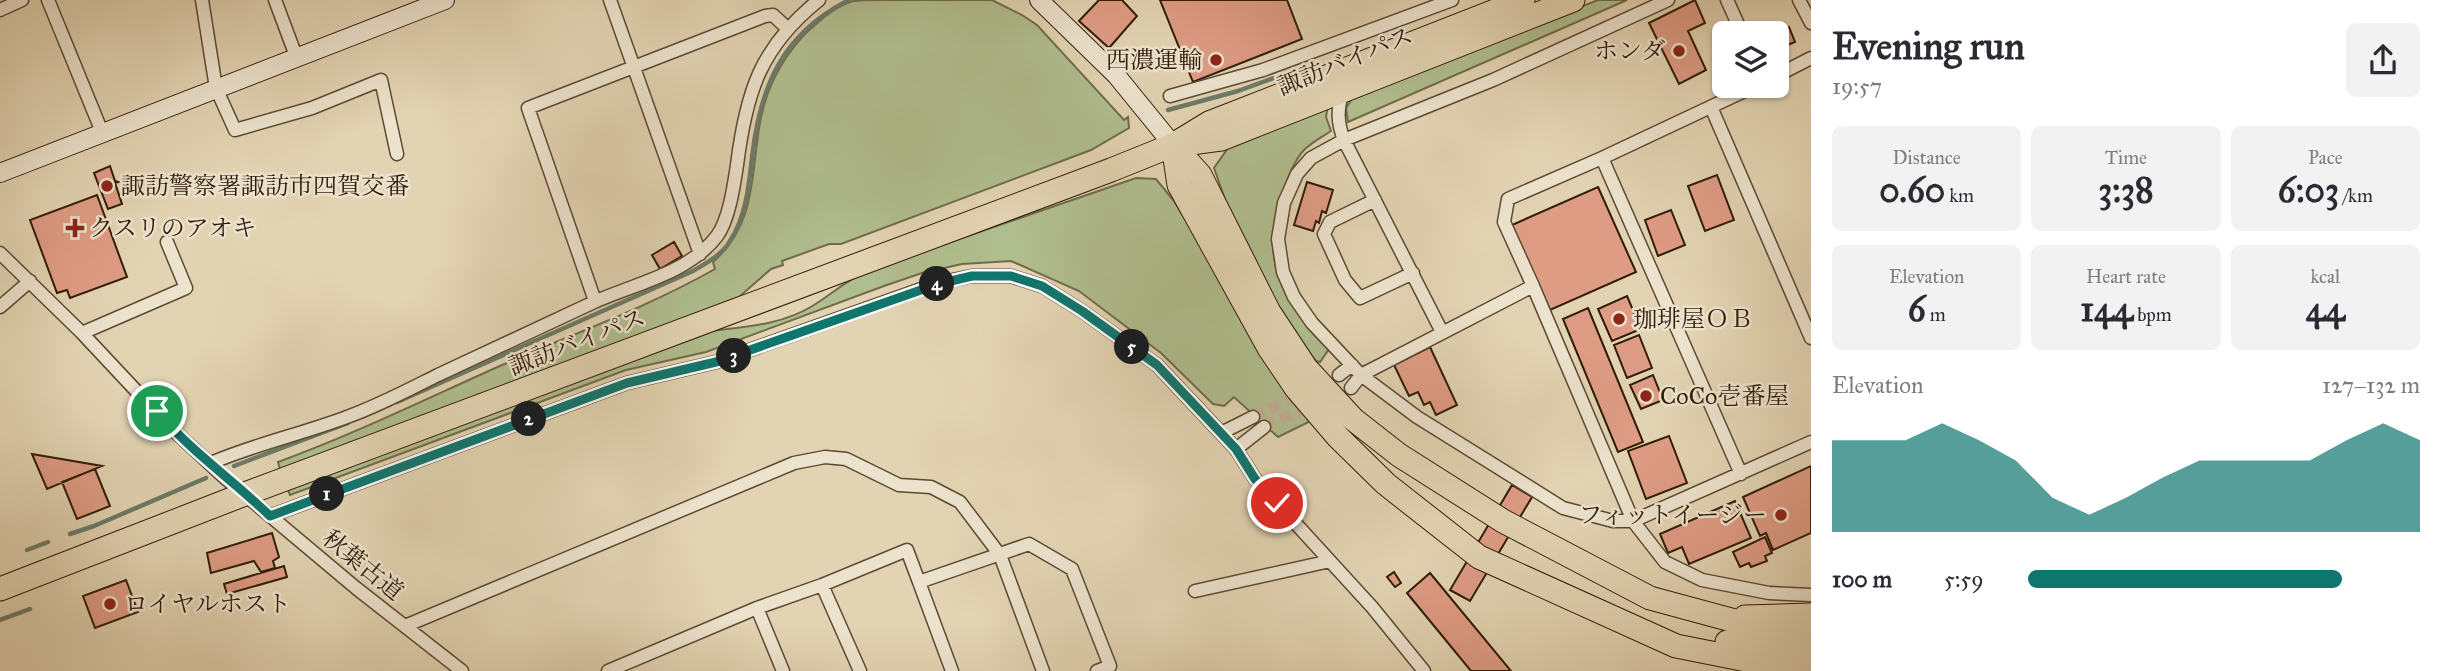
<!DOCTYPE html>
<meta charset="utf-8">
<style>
body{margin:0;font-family:"IM FELL Great Primer","Noto Serif JP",serif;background:#f2f2f3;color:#2b2b33;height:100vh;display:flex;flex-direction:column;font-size:26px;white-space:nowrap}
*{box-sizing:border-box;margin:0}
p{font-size:23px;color:#7c7c81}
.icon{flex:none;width:38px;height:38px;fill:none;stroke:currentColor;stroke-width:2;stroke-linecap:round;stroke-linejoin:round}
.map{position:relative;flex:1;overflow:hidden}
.details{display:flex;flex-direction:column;background:#fff;width:630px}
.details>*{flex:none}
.tools{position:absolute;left:1712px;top:21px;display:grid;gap:14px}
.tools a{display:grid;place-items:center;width:77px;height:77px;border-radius:10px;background:#fff;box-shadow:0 2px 5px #0004;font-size:35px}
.pin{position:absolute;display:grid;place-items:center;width:60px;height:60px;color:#fff;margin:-30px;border:4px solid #fff;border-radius:50%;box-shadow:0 2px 7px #0007}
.km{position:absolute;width:35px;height:35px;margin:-18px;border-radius:50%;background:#222;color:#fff;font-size:19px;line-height:35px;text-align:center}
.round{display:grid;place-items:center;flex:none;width:74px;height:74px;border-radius:10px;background:#f2f2f3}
.head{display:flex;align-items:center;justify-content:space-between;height:119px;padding:0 21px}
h1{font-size:38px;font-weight:700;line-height:52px}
.stats{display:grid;grid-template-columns:repeat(3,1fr);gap:10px;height:119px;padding:7px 21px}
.stats div{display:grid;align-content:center;border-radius:10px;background:#f2f2f3;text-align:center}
.stats b{font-size:35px;font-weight:700}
.stats small{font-size:19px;font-weight:400}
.stats p{font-size:19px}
.chart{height:196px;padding:14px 21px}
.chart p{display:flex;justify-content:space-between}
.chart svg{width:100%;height:126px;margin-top:7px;fill:#0f766e;opacity:.7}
ul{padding:0 21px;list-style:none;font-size:23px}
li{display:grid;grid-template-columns:112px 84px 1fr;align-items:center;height:52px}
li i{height:18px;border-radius:9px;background:#0f766e}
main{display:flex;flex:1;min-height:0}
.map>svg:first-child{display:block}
.green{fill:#b0bd8e;stroke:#706c4b;stroke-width:2}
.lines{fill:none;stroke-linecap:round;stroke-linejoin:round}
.stream{stroke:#6d7a68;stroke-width:4.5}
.building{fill:#df9c85;stroke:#301c08;stroke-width:2}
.street-tunnel{stroke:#beae90;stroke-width:12;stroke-dasharray:12 6;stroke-linecap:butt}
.street-casing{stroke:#5c4a32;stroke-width:15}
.secondary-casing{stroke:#301c08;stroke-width:20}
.highway-casing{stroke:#301c08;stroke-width:25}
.street{stroke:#ece2cd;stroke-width:12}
.secondary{stroke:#ece2cd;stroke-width:18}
.highway{stroke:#e2d3b2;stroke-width:23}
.route-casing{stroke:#fff;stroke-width:14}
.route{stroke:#0f766e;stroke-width:9}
.poi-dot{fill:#8f2418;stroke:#ece2cd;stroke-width:2.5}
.labels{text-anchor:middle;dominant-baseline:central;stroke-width:5;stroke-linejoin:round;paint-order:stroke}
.poi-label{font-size:24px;fill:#301c08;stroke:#ece2cd;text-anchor:start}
.street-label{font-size:24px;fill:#301c08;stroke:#ece2cd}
</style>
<main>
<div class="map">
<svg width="1811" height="671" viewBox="0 0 1811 671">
<rect width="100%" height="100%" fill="#e2d3b2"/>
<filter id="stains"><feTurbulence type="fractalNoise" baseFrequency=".00286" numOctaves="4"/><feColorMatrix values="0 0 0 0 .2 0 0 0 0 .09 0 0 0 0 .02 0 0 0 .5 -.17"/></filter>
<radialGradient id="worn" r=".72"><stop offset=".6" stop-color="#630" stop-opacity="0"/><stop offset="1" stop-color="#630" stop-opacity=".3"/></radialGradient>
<path class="green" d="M 992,0 L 1022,15 L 1037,25 L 1124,120 L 1128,117 L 1129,128 L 1091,150 L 841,244 L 829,244 L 782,261 L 783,265 L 771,269 L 739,297 L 280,470 L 278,462 C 355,434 428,398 502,365 C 573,334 648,307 715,269 L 713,262 C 766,216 746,152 768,93 C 776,71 789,51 805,34 C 818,22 835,6 853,1 C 864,0 879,0 890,0 C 924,0 958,0 992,0 Z
M 1598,0 L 1627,0 L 1348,122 L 1346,108 L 1352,99 Z
M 1328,106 L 1326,117 L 1331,131 C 1322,137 1312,142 1304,150 C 1297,157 1292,168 1288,178 C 1275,210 1267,244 1279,278 C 1288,305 1312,327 1329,349 L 1320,362 L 1316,361 L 1290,330 L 1225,199 L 1214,168 L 1228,148 Z
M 1136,178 L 1156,179 L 1174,201 L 1272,361 L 1315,419 L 1278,437 L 1234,397 L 1224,406 L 1213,404 L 1161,353 L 1079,291 L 1011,261 L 962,264 L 922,273 L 884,286 L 706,352 L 626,370 L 290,495 L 288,490 L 709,331 C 744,327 783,325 814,305 C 833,293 848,279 869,270 Z"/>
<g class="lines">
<path class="stream" d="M 1168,110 L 1238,91 L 1274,78
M 397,402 L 693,271 C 706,263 722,255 730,241 C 746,217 749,185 752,158 C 760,86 782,34 849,0
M 234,466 L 348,423
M 70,534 L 94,526 L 206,478
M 27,550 L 48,542
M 0,620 L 30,609"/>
</g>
<path class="building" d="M 1099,0 L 1122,0 L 1137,16 L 1109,48 L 1079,21 Z
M 1160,0 L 1287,0 L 1302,39 L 1193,82 Z
M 1695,0 L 1705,23 L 1688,31 L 1706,70 L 1679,84 L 1649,23 Z
M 1789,27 L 1795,42 L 1776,50 L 1776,33 Z
M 110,166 L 115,181 L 118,182 L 115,183 L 122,204 L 108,209 L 94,173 Z
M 1717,175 L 1734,220 L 1705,231 L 1688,186 Z
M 1307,182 L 1333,190 L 1326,213 L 1322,211 L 1319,223 L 1316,221 L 1313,231 L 1294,225 Z
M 1598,187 L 1636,272 L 1550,310 L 1512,225 Z
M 97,195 L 127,277 L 70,298 L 67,290 L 57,293 L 30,220 Z
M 1671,210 L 1685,245 L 1658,256 L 1645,220 Z
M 674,242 L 682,256 L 660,269 L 652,255 Z
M 1627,296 L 1641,329 L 1612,341 L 1598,309 Z
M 1588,308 L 1643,442 L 1618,452 L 1563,319 Z
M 1639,335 L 1652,368 L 1627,378 L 1614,345 Z
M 1430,347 L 1457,405 L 1436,415 L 1430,402 L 1424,405 L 1418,392 L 1409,396 L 1394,365 Z
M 1653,375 L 1663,400 L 1641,409 L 1630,385 Z
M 1669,436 L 1687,483 L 1646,499 L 1628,451 Z
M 32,454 L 102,466 L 47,489 Z
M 1811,466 L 1811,533 L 1773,550 L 1766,533 L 1760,536 L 1743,497 Z
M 95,469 L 110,506 L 77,519 L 62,482 Z
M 1512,485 L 1532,497 L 1470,601 L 1450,590 Z
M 1735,501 L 1751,538 L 1689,564 L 1682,547 L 1668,553 L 1660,534 Z
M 272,533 L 279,557 L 273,561 L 275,568 L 261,572 L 254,561 L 211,573 L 207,553 Z
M 1765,537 L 1772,553 L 1765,556 L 1767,561 L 1751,567 L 1749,563 L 1740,567 L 1733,552 Z
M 284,566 L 287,577 L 227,594 L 224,584 Z
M 1394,572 L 1401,583 L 1395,587 L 1387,577 Z
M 1430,573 L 1511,671 L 1471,671 L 1407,593 Z
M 126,580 L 138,612 L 95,628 L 83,596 Z"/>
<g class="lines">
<path class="street-tunnel" d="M 1253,417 L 1339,375
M 1264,427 L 1351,388"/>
<g class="street-casing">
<path id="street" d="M 48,0 L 102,132
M 202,0 L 216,88 L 235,130 L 312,108 L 381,80 L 397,154
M 275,0 L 296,56
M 610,0 L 700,254
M 1668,0 L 1493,80 L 1344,140 L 1311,158 L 1297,174 L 1284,203 L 1278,239 L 1283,272 L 1294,297 L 1312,323 L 1361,375 L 1417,417 L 1563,508 L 1613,521 L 1633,521 L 1811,442
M 1727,0 L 1742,33
M 1799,0 L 1811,23
M 0,10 L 22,0
M 1776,76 L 1811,58
M 1755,86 L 1602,158 L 1508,199 L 1504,222 L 1533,286 L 1633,521 L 1665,562 L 1702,580 L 1769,593 L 1811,595
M 1343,91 C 1337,109 1337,122 1344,140 L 1442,332
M 1170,96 L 1263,70 L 1452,0
M 1711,107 L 1811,338
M 1602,158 L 1741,474
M 1375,200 L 1330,222 L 1324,234 L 1345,280 L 1360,298 L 1413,273
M 0,253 L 82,333 L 170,427 L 225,478 L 356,588 L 462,671
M 595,301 L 528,108 L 765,16 L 773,15 L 787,28
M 0,307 L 30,281
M 82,333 L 186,288 L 167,242
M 1339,375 L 1352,365
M 1351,388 L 1361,375 L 1533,286
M 1221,433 L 1253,417
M 1236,449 L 1264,427
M 211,463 C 255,444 302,434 347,417 C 378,406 408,390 438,375 C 490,351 541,327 592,303 C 633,284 688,274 717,236 C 729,220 734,185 737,165 C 746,93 760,47 819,0
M 270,516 L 627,383 L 716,362 L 938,283 L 972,276 L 1011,276 L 1042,286 L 1082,311 L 1157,365 L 1236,449 L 1255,479 L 1372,607 L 1424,671
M 822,585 L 907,550 L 919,582
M 1195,591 L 1330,561
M 757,608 L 783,671
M 405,626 L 794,463 L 825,457 L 846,459 L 899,485 L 931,487 L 960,502 L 1000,555 L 1043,671
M 608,671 L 757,608 L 822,585 L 860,671
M 952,671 L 919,582 L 1029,544 L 1072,569 L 1110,666 L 1097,671"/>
</g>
<g class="secondary-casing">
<path id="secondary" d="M 1039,0 L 1116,75 L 1173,145
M 0,173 L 445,0"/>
</g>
<g class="highway-casing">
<path id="highway" d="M 1183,144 L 1221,139 L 1573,0
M 1173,145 L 1179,185 L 1269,348 L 1296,388 L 1338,437 L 1386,484 L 1479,557 L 1676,646 L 1782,667 L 1811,670
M 1173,145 L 1200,175 L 1269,312 L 1306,368 L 1353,419 L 1399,455 L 1503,521 L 1650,598 L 1779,633 L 1811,635
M 0,589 L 245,494 L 1111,170 L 1173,145 L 1209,123 L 1523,0
M 1745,617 L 1811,615
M 1727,642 L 1747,646 L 1811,651"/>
</g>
<use href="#street" class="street"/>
<use href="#secondary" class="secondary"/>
<use href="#highway" class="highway"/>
</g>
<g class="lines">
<g class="route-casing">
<path id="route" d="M 157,411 C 190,451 233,480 270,516 L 627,383 L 716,362 L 938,284 L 972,276 L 1011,276 L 1042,286 L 1082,311 L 1157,365 L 1236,449 L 1255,479 L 1277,503"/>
</g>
<use href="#route" class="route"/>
</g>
<g class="poi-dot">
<circle cx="1679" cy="51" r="7"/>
<circle cx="1216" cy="60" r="7"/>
<circle cx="107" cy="186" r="7"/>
<path d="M71.5 217.5h7v7h7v7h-7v7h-7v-7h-7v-7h7z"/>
<circle cx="1619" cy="319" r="7"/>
<circle cx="1646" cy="396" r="7"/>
<circle cx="1781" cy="515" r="7"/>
<circle cx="110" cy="604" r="7"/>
</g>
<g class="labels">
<g class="poi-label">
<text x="1665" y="51" text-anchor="end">ホンダ</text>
<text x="1202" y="60" text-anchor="end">西濃運輸</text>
<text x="121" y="186">諏訪警察署諏訪市四賀交番</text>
<text x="89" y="228">クスリのアオキ</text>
<text x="1633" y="319">珈琲屋ＯＢ</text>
<text x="1660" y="396">CoCo壱番屋</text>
<text x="1767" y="515" text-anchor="end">フィットイージー</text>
<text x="124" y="604">ロイヤルホスト</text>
</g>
<g class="street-label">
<text transform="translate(1345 61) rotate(-22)">諏訪バイパス</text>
<text transform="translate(577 342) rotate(-21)">諏訪バイパス</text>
<text transform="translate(363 565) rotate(39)">秋葉古道</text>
</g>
</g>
<rect width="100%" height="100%" filter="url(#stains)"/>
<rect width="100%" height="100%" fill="url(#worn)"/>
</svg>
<div class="tools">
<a><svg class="icon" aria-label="layers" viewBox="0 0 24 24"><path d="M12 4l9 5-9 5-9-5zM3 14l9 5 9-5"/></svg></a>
</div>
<div class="pin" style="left:157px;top:411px;background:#1e9e55"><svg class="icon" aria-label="arrive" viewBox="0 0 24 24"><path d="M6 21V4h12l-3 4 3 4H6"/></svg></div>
<div class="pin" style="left:1277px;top:503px;background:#d93025"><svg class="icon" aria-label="check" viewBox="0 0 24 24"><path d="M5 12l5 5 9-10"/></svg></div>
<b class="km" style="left:327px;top:494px">1</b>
<b class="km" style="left:529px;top:419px">2</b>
<b class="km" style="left:734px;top:356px">3</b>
<b class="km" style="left:937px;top:284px">4</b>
<b class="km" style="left:1132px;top:347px">5</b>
</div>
<section class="details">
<div class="head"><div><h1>Evening run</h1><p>19:57</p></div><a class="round"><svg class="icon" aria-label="share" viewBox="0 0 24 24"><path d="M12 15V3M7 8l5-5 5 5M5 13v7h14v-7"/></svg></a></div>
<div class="stats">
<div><p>Distance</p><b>0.60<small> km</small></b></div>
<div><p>Time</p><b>3:38</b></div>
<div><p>Pace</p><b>6:03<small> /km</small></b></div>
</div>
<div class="stats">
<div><p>Elevation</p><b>6<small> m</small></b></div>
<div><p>Heart rate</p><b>144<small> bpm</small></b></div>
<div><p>kcal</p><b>44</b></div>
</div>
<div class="chart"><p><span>Elevation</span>127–132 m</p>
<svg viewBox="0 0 160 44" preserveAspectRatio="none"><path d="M0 44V12L10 12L20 12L30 6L40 12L50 19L60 32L70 38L80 32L90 25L100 19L110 19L120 19L130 19L140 12L150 6L160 12V44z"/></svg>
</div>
<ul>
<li><b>100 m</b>5:59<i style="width:80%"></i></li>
</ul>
</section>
</main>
